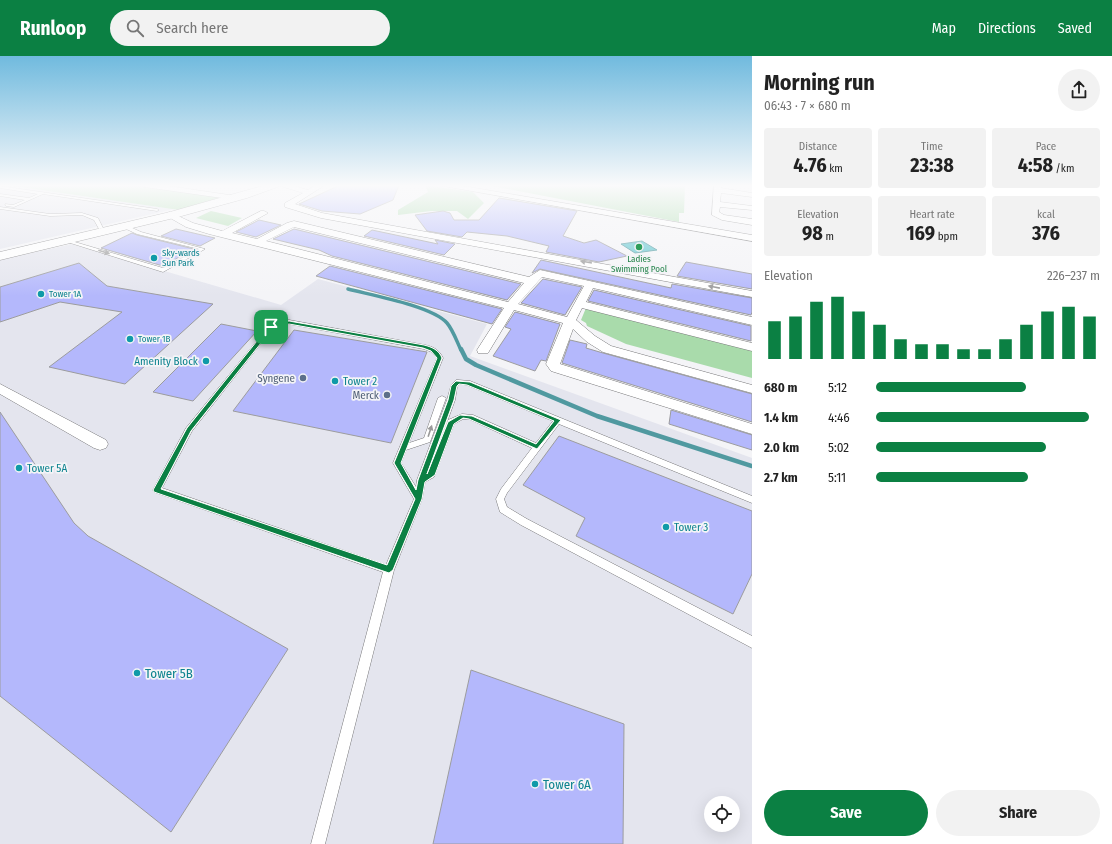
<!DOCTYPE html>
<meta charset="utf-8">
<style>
body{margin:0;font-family:"Fira Sans Condensed",sans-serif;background:#f2f2f2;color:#222;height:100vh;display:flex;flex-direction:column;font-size:15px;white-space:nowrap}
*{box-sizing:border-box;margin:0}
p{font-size:13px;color:#767676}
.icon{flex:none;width:22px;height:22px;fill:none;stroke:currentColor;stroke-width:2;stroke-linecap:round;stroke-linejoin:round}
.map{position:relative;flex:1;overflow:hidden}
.panel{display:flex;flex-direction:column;background:#fff;width:360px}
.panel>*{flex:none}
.fabs{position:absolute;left:704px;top:740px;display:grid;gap:8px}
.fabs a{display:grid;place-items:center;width:36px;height:36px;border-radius:50%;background:#fff;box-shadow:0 4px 16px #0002;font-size:20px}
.pin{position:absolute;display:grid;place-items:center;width:34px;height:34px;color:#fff;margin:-17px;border-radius:8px;box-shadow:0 2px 6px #0006}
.round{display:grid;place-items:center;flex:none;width:42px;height:42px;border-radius:21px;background:#f2f2f2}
.summary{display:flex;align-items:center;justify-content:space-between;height:68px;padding:0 12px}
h1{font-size:22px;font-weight:700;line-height:30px}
.stats{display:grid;grid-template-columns:repeat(3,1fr);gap:6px;height:68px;padding:4px 12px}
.stats div{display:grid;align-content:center;border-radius:4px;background:#f2f2f2;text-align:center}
.stats b{font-size:20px;font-weight:700}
.stats small{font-size:11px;font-weight:400}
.stats p{font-size:11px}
.chart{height:112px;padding:8px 12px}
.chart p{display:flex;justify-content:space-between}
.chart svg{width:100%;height:72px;margin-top:4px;stroke:#0b8043;stroke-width:6}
.action{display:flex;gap:8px;margin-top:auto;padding:8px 12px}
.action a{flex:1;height:46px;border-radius:24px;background:#0b8043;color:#fff;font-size:16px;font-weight:700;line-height:46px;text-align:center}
.action a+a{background:#f2f2f2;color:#222}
ul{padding:0 12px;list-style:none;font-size:13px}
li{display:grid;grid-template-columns:64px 48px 1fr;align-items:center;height:30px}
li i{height:10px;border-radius:5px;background:#0b8043}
header{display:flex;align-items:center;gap:24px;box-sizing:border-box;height:56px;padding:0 20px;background:#0b8043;color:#fff}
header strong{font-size:19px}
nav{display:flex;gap:22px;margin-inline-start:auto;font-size:14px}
.search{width:280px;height:36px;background:#f2f2f2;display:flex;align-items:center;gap:10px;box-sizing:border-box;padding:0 14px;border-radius:22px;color:#767676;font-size:15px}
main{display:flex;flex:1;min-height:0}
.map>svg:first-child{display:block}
.built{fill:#e4e5ee;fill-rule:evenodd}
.green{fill:#a9dbab}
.water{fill:#5cc4ce;stroke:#5099a0}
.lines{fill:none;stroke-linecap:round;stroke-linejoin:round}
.stream-far1{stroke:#5099a0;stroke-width:3.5}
.stream{stroke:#5099a0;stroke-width:4.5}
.building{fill:#b4b8fc;stroke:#9c9c9e}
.lane-casing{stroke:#78787a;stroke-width:1}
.street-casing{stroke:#78787a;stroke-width:1}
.secondary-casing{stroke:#78787a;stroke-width:1}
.lane{fill:#fff;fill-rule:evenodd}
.street{fill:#fff;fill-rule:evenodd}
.secondary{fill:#fff;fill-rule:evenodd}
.oneway{fill:#9a9a9a}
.route{fill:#0b8043;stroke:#fff;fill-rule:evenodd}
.leisure-dot{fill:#2e9e5b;stroke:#f4f4f7;stroke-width:1.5}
.culture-dot{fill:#0f9aa8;stroke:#f4f4f7;stroke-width:1.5}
.service-dot{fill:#5c6f8a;stroke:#f4f4f7;stroke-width:1.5}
.labels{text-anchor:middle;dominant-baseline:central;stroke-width:3.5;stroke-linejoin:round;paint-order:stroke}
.far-culture-label{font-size:9px;fill:#0d838f;stroke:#f4f4f7;text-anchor:start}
.far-leisure-label{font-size:9px;fill:#27864d;stroke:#f4f4f7}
.culture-label{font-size:11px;fill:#0d838f;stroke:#f4f4f7;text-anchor:start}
.service-label{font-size:11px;fill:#4e5e75;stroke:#f4f4f7;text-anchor:end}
.near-culture-label{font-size:13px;fill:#0d838f;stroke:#f4f4f7;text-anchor:start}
</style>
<header>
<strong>Runloop</strong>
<div class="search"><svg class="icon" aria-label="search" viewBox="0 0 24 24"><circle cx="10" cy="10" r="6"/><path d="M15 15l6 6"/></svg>Search here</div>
<nav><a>Map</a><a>Directions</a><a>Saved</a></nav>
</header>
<main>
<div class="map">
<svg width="752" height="788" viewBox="0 0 752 788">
<rect width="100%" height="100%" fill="#f4f4f7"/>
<path class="built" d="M 0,129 L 7,129 L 174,153 L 0,193 Z
M 72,188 L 281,249 L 318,223 L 487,268 L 470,300 L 752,402 L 752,788 L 0,788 L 0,204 ZM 711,747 L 733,747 L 733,769 L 711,769 Z"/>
<path class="green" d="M 7,129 L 146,129 L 225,140 L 179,154 Z
M 425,129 L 473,136 L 484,147 L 468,163 L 457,155 L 431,155 L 398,159 L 398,154 L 428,136 Z
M 487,129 L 685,129 L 684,157 L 679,157 L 679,166 Z
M 211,155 L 242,162 L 228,170 L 196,162 Z
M 586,252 L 752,293 L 752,322 L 626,288 L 587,270 L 586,267 L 581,264 Z"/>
<path class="water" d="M 642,185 L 657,194 L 635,197 L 621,188 Z"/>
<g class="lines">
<path class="stream-far1" d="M 348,233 C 371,239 432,250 447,267 C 453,274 457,286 461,294"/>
<path class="stream" d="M 461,293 L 466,303 L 476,309 L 597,360 L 752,410"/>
</g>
<path class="building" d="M 340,129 L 399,129 L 393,144 L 360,158 L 322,155 L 299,148 Z
M 499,142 L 577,155 L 563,180 L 584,187 L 596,184 L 627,200 L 599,206 L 546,196 L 549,190 L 507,180 L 467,176 L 462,181 L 427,175 L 415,159 L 443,155 L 450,157 L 454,164 L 479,164 Z
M 259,164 L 281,169 L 256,181 L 236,176 Z
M 176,173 L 215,182 L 200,190 L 161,180 Z
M 294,173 L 521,228 L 507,244 L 332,200 L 319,194 L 273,183 Z
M 372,174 L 438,188 L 435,184 L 455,188 L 444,199 L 364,180 Z
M 132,177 L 137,179 L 194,193 L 163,210 L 101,192 Z
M 541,204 L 671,232 L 672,228 L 752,242 L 752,256 L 751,259 L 540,213 L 532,217 Z
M 686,206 L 752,218 L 752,233 L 677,220 Z
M 79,207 L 107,230 L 213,248 L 125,328 L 49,311 L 122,256 L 60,246 L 0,266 L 0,231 Z
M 330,210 L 502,253 L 492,268 L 316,220 Z
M 543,223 L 582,231 L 565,259 L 521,247 Z
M 594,234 L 751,270 L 751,285 L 588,245 Z
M 515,256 L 560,268 L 546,305 L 541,304 L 535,315 L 493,300 L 511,273 L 505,271 Z
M 221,268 L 257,275 L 193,345 L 153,336 Z
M 294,274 L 427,296 L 391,387 L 233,355 Z
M 570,284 L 587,288 L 586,292 L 603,297 L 752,338 L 752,366 L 562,307 Z
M 671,354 L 752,379 L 752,394 L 669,368 Z
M 0,356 L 74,467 L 88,480 L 288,593 L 171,776 L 0,640 Z
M 559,380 L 752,455 L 752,518 L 733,558 L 576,480 L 585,462 L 523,429 Z
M 471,614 L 624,668 L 623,788 L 433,788 Z"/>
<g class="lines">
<g class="lane-casing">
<path id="lane" d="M 0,130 L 157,153 L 159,154 L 157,155 L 43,138 L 14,151 L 6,150 L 5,148 L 13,149 L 25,144 L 0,140 L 0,138 L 29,142 L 38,138 L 0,132 Z
M 0,151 L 50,158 L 82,157 L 98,162 L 103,172 L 99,173 L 94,164 L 82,159 L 50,160 L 0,153 Z
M 124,170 L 128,170 L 141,176 L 205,193 L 163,216 L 64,185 L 68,184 L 163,212 L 199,193 L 137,178 L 124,172 Z
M 289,264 L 425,289 C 434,291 439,294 443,302 L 409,387 L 424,382 L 438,342 L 442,340 L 446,342 L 430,386 L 406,394 L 401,407 L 416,431 L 417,424 L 447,344 L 451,330 L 456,324 L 458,324 L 470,325 L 752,440 L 752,447 L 559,368 L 507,437 L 504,443 L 507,451 L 527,463 L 752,580 L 752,592 L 521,469 L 500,456 L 496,443 L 501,433 L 532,392 L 469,363 L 463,363 L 454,368 L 434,421 L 425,426 L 422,443 L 394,514 L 325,788 L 311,788 L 383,516 L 154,436 L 153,434 L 186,372 L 269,270 ZM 289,268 L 424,293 L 432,296 L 437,302 L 393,407 L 414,443 L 386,509 L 162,432 L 192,375 L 273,272 ZM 460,328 L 467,329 L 553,365 L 536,387 L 473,359 L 462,358 L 448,364 L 433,404 L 455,344 L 457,331 Z"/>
</g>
<g class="street-casing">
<path id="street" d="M 141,129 L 162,129 L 236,140 L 240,142 L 236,144 L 145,131 Z
M 277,129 L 291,129 L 308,134 L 315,129 L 325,129 L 295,148 L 322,157 L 752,235 L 752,241 L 321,162 L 285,151 L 285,147 L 303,137 Z
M 438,129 L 457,129 L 752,179 L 752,185 Z
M 714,129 L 722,129 L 721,132 L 752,137 L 752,141 L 721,137 L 720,146 L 752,150 L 752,154 L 720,151 L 719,156 L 724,159 L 752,163 L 752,169 L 722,164 L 712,159 Z
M 261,155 L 264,155 L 268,157 L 232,177 L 257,183 L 287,167 L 294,165 L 529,221 L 540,214 L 752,261 L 752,269 L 593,232 L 586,246 L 752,287 L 752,295 L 582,252 L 576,264 L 595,280 L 611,290 L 752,329 L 752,337 L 603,296 L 587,286 L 573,273 L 560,308 L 752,368 L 752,378 L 551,315 L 546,308 L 563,267 L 514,254 L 488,297 L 478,297 L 477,294 L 504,252 L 209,178 L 186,171 L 165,159 L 169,156 L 172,157 L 193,167 L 222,175 ZM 294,171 L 524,227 L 508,246 L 266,185 ZM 542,221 L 584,230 L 567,261 L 518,248 Z
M 0,328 L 106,384 L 108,388 L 106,392 L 100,394 L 94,392 L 0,338 Z"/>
</g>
<g class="secondary-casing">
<path id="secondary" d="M 266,129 L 283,129 L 247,142 L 178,161 L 0,204 L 0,196 L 170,156 Z"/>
</g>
<use href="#lane" class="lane"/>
<use href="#street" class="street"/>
<use href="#secondary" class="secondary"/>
</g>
<defs><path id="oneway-solid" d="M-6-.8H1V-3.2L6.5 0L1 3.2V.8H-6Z"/></defs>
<g class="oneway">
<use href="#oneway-solid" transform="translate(104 196) rotate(17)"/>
<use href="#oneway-solid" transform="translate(586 206) rotate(-170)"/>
<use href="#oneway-solid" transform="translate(714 231) rotate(-169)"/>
<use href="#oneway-solid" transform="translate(430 375) rotate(-72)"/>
</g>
<linearGradient id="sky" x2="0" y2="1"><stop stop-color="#70bade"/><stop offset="0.54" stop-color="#fafafb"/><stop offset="1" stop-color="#fafafb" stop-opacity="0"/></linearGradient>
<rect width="752" height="240" fill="url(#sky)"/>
<path class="route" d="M 289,265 L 424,289 C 432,291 439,294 442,302 L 401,407 L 416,434 L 418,424 L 448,344 L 451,330 L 456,325 L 470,326 L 561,364 L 537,393 L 469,363 L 463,362 L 454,368 L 435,419 L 425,426 L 422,443 L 393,514 L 389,517 L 154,436 L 153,434 L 187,372 L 269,270 ZM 289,268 L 423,292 L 431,295 L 437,302 L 394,407 L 415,443 L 387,509 L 161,433 L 191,375 L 273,272 ZM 459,328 L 467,329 L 554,365 L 536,388 L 472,360 L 460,359 L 448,366 L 427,418 L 454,344 L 457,330 Z"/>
<circle class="leisure-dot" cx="639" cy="191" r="4"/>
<g class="culture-dot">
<circle cx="154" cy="202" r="4"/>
<circle cx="41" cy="238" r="4"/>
<circle cx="130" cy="283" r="4"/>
<circle cx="206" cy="305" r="4"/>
<circle cx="335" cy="325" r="4"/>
<circle cx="19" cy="412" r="4"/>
<circle cx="666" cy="471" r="4"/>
<circle cx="137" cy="617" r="4"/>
<circle cx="535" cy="728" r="4"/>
</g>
<g class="service-dot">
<circle cx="303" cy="322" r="4"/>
<circle cx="387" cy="339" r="4"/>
</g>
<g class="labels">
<g class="far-culture-label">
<text x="162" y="197">Sky-wards<tspan x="162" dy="10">Sun Park</tspan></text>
<text x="49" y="238">Tower 1A</text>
<text x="138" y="283">Tower 1B</text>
</g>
<g class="far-leisure-label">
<text x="639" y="203">Ladies<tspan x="639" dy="10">Swimming Pool</tspan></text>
</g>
<g class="culture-label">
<text x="198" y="305" text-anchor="end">Amenity Block</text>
<text x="343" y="325">Tower 2</text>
<text x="27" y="412">Tower 5A</text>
<text x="674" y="471">Tower 3</text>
</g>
<g class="service-label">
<text x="295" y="322">Syngene</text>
<text x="379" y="339">Merck</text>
</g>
<g class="near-culture-label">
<text x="145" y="617">Tower 5B</text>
<text x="543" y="728">Tower 6A</text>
</g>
</g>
</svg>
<div class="fabs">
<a><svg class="icon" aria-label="locate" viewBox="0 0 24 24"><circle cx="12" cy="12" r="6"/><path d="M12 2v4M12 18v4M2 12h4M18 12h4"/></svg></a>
</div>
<div class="pin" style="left:271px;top:271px;background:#1e9e55"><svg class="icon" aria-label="arrive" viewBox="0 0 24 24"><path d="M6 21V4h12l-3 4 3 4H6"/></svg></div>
</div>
<section class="panel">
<div class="summary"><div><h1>Morning run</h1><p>06:43 · 7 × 680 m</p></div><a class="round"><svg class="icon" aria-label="share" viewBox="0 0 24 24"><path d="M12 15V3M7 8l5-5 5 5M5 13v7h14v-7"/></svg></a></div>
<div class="stats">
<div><p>Distance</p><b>4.76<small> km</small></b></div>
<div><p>Time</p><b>23:38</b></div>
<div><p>Pace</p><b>4:58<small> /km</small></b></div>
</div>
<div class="stats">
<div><p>Elevation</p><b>98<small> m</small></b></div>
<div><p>Heart rate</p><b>169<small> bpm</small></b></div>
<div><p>kcal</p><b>376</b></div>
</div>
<div class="chart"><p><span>Elevation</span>226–237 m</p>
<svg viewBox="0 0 160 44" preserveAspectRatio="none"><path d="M5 44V21M15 44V18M25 44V9M35 44V6M45 44V15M55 44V23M65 44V32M75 44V35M85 44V35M95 44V38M105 44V38M115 44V32M125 44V23M135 44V15M145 44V12M155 44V18"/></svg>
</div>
<ul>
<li><b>680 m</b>5:12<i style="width:67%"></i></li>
<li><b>1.4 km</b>4:46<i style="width:95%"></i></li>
<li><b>2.0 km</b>5:02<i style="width:76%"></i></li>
<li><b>2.7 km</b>5:11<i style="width:68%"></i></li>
</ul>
<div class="action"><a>Save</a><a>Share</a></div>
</section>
</main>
